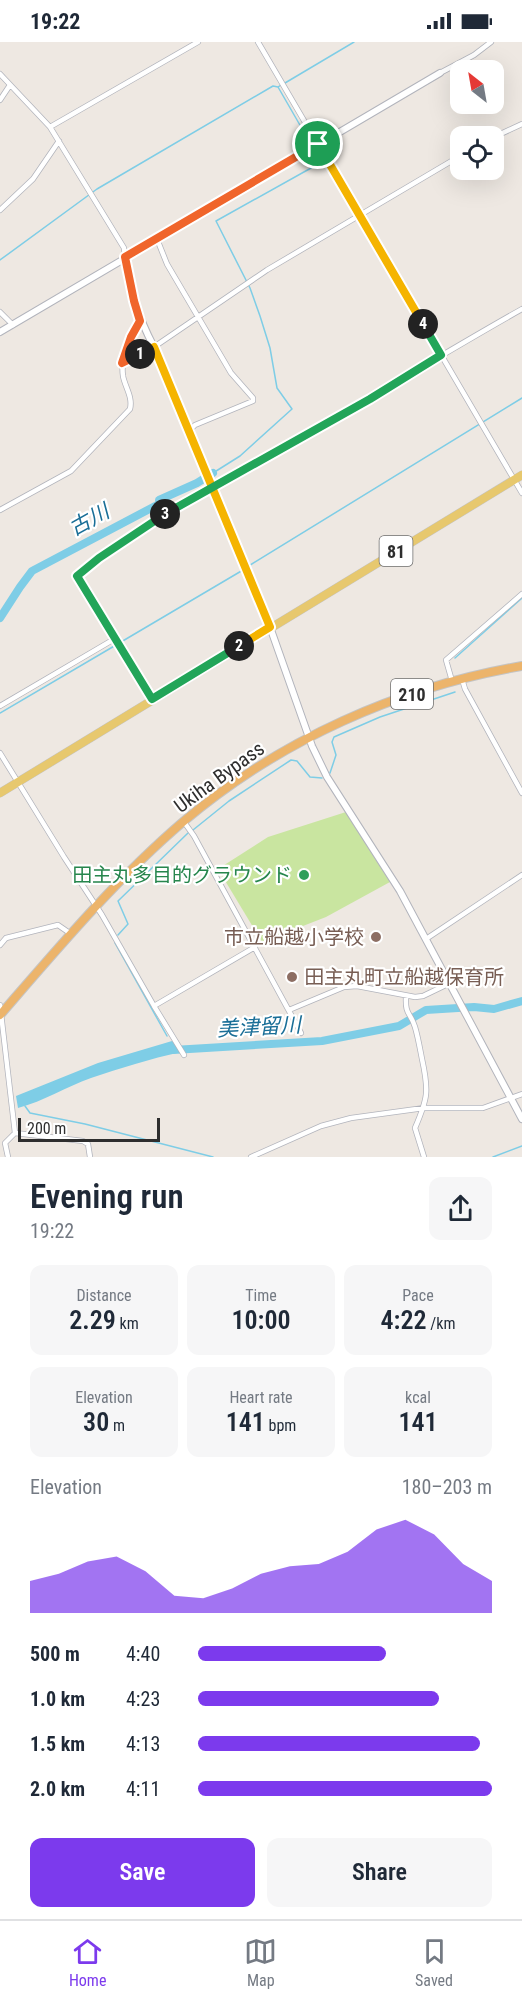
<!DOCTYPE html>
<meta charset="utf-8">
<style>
body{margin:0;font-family:"Roboto Condensed","Noto Sans JP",sans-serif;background:#f6f6f7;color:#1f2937;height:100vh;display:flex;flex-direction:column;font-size:22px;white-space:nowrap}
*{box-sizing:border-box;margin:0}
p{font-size:20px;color:#747a83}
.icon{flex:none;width:33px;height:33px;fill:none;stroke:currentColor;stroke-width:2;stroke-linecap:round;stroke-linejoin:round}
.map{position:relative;height:1115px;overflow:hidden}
.panel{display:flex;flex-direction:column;background:#fff;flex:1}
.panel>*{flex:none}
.needle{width:39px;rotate:329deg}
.tools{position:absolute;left:450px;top:18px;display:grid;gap:12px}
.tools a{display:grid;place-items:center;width:54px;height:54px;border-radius:12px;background:#fff;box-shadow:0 6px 24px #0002;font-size:30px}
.scale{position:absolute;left:18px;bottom:15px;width:142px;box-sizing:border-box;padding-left:6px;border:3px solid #2e2e2e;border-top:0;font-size:16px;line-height:21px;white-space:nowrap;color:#2e2e2e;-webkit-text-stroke:4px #fff;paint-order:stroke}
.pin{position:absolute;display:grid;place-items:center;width:51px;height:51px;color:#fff;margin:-26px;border:3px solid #fff;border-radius:50%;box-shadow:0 2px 6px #0007}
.km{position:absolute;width:30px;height:30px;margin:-15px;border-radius:50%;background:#222;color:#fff;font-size:16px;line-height:30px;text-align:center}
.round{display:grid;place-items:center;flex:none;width:63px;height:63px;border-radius:12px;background:#f6f6f7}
.summary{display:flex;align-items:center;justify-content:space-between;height:102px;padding:0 30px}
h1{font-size:33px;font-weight:600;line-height:45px}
.stats{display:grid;grid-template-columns:repeat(3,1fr);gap:9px;height:102px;padding:6px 30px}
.stats div{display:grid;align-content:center;border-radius:12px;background:#f6f6f7;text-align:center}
.stats b{font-size:26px;font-weight:600}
.stats small{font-size:16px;font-weight:400}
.stats p{font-size:16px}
.chart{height:168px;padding:12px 30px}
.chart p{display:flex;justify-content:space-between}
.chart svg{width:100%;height:108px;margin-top:6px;fill:#7c3aed;opacity:.7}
.primary-button{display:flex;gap:12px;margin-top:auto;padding:12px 30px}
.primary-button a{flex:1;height:69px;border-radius:12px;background:#7c3aed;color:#fff;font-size:24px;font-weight:600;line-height:69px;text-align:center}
.primary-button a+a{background:#f6f6f7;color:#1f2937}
ul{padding:0 30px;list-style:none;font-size:20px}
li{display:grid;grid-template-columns:96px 72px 1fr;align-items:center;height:45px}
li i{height:15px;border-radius:8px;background:#7c3aed}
.status{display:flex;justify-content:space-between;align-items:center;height:42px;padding:0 30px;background:#fff;direction:ltr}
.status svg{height:16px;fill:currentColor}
.tab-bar{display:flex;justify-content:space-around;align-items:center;height:84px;border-top:2px solid #e0e1e3;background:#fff;font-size:16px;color:#747a83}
.tab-bar a{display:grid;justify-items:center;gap:3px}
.tab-bar .active{color:#7c3aed}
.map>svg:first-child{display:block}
.pitch{fill:#c9e5a0}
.water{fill:#7ecde6}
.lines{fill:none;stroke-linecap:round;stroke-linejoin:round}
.stream{stroke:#7ecde6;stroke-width:1.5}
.river{stroke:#7ecde6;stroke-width:8}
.minor-casing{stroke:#b2b4bc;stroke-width:6}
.tertiary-casing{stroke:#b2b4bc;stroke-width:8}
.primary-casing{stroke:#c4c4c4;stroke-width:9}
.trunk-casing{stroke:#c4c4c4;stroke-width:10}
.minor{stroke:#fff;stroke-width:4.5}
.tertiary{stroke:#fff;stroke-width:6}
.primary{stroke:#e7c86e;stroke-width:8}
.trunk{stroke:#ecb46b;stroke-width:8}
.split-1-casing{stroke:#fff;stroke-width:12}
.split-2-casing{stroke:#fff;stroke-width:12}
.split-3-casing{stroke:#fff;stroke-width:12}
.split-4-casing{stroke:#fff;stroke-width:12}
.split-5-casing{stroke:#fff;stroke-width:12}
.split-1{stroke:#f0652b;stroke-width:8}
.split-2{stroke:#f5b400;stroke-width:8}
.split-3{stroke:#22a559;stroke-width:8}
.split-4{stroke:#22a559;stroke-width:8}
.split-5{stroke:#f5b400;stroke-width:8}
.leisure-dot{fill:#2e9e5b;stroke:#fff;stroke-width:2}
.education-dot{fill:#8d6e63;stroke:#fff;stroke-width:2}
.labels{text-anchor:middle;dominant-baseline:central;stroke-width:4.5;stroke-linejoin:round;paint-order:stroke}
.shield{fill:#fff;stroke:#6d6d6d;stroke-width:1.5}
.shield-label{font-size:18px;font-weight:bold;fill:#2e2e2e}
.street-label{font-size:20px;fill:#2e2e2e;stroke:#fff}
.leisure-label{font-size:20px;fill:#27864d;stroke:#fff;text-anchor:end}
.education-label{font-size:20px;fill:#785e54;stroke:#fff;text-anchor:end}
.water-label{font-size:21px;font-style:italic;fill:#196e97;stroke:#fff}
</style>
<div class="status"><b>19:22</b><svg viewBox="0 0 49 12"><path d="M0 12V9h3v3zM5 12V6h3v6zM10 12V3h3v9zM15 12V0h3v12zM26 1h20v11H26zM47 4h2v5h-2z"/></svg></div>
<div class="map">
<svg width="522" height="1115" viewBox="0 0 522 1115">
<rect width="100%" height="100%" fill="#eee8e2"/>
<path class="pitch" d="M 346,770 L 390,840 L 326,875 L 262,900 L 218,827 L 268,795 Z"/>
<path class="water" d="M 172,999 L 181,1010 C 150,1017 120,1026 91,1036 C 66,1045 44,1059 18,1066 L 16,1054 L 98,1021 Z"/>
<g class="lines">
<path class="stream" d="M 285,41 L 354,0
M 278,45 L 312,104
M 0,218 L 97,147 L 273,44 L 278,45 L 281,43
M 213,431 L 240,414 L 292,367 L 277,346 L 270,306 L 260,274 L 250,246 L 216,179 L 320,121 L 314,109
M 247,525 L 522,356
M 121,600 L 243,528
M 455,616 L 522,556
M 0,671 L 116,603
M 330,731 L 336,713 L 332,700 L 334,695 L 380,675 L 455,650
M 193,788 L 229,759 L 291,718 L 297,719 L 310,735 L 322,736
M 118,893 L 128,882 L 118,859 L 188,791
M 115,901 L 167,994
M 25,1064 L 30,1071 L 85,1082 L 213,1115
M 493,1115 L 522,1104"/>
<path class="river" d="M 0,576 L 20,545 L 32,529 L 159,462 L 159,458 L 197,441 L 213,431
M 173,1008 L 322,999 L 399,984 L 426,968 L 474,965 L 494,967 L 522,959"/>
<g class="minor-casing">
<path id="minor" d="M 258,0 L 522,451
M 440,31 L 474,13 L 491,0
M 0,32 L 50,85 L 124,206 L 125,215
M 0,58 L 10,43
M 50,85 L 198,0
M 494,95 L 522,82
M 0,168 L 33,137 L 59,99
M 157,197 L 167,222 L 231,331 L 253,356 L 253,359 L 195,383 L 189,389
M 0,270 L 13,283
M 122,321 L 154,305 L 267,228 L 460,114
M 0,468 L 71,429 L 130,367 C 133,355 125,345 123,334 C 120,314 131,295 140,279
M 462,637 L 465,647 L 522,751
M 452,639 L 446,618 L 522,552
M 152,657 L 77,534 C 148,478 228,437 306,393 C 378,352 449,308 522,267
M 0,664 L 116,596
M 0,711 L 64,815 L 102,873 L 154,964 L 184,1013
M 184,780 L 194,794 L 301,991
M 426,897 L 522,833
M 0,903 L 6,896 L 58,883 L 71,892
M 406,954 C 405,974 410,969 415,985 C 418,995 420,1007 422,1017 C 429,1049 428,1056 415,1086 L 424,1115
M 0,963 L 15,1091
M 154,964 L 255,905
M 289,968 L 344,945 L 357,944 L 415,955 L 423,954 L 450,941
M 15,1091 L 83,1099 L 88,1102 L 90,1115
M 8,1115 L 5,1101 L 15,1091
M 251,1115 L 321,1084 L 351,1076 L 424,1066 L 483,1066 L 522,1052"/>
</g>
<g class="tertiary-casing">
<path id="tertiary" d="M 125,215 C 132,251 136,271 154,305 L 270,585 L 312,704 L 327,735 L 400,849 L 522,1077
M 0,290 L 440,31"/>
</g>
<g class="primary-casing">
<path id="primary" d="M 0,751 L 522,433"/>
</g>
<g class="trunk-casing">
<path id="trunk" d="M 0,973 C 58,906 116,837 184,779 C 280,698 399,645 522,624"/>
</g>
<use href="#minor" class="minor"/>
<use href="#tertiary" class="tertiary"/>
<use href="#primary" class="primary"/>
<use href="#trunk" class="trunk"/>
</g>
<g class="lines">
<g class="split-1-casing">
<path id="split-1" d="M 140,312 L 122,321 L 131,295 L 140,279 L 134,259 L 125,215 L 318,102"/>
</g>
<g class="split-2-casing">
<path id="split-2" d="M 140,312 L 154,305 L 270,585 L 239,604"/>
</g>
<g class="split-3-casing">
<path id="split-3" d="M 165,472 L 99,516 L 77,534 L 152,657 L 239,604"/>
</g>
<g class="split-4-casing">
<path id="split-4" d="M 165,472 L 370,357 L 441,313 L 423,282"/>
</g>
<g class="split-5-casing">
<path id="split-5" d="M 318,102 L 423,282"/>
</g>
<use href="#split-1" class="split-1"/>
<use href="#split-2" class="split-2"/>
<use href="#split-3" class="split-3"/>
<use href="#split-4" class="split-4"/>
<use href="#split-5" class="split-5"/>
</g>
<circle class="leisure-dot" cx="304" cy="833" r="6"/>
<g class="education-dot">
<circle cx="376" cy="895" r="6"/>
<circle cx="292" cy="935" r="6"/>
</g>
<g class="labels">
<g class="shield">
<rect x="379.5" y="494" width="33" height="30" rx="4.5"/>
<rect x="391" y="637" width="42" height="30" rx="4.5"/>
</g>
<g class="shield-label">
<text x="396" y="509">81</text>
<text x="412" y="652">210</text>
</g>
<g class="street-label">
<text transform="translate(219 735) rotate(-36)">Ukiha Bypass</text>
</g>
<g class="leisure-label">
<text x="292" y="833">田主丸多目的グラウンド</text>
</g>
<g class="education-label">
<text x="364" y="895">市立船越小学校</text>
<text x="304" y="935" text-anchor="start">田主丸町立船越保育所</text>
</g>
<g class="water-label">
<text transform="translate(89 478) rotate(-29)">古川</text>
<text transform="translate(259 985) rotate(-3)">美津留川</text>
</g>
</g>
</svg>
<div class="tools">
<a><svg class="needle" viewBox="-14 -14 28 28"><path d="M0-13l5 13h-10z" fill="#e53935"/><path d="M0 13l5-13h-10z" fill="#747a83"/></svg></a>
<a><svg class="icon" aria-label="locate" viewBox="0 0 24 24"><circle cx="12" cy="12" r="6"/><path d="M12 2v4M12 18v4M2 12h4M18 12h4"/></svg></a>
</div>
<div class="scale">200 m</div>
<div class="pin" style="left:318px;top:102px;background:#1e9e55"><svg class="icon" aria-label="arrive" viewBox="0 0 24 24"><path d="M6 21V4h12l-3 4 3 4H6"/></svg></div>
<b class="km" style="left:140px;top:312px">1</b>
<b class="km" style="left:239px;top:604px">2</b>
<b class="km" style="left:165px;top:472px">3</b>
<b class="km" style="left:423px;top:282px">4</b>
</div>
<section class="panel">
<div class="summary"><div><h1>Evening run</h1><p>19:22</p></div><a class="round"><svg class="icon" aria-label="share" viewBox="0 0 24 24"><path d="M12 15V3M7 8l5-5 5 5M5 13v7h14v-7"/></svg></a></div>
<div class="stats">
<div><p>Distance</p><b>2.29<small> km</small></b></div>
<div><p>Time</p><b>10:00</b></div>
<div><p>Pace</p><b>4:22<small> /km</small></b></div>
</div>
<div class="stats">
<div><p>Elevation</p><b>30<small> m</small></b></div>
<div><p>Heart rate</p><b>141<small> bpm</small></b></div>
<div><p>kcal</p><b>141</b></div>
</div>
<div class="chart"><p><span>Elevation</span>180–203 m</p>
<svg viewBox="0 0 160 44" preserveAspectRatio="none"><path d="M0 44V31L10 28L20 23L30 21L40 27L50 37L60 38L70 34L80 28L90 25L100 24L110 19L120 10L130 6L140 12L150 24L160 31V44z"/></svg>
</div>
<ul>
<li><b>500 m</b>4:40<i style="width:64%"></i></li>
<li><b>1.0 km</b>4:23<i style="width:82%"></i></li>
<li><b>1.5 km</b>4:13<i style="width:96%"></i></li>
<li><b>2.0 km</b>4:11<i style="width:100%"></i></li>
</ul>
<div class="primary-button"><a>Save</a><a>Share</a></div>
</section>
<nav class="tab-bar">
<a class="active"><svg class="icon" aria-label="home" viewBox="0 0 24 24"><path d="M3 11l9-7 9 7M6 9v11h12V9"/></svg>Home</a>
<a><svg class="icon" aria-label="map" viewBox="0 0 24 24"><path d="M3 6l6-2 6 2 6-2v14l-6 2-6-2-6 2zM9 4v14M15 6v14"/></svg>Map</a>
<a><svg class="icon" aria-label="saved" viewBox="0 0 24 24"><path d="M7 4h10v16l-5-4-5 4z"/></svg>Saved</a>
</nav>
